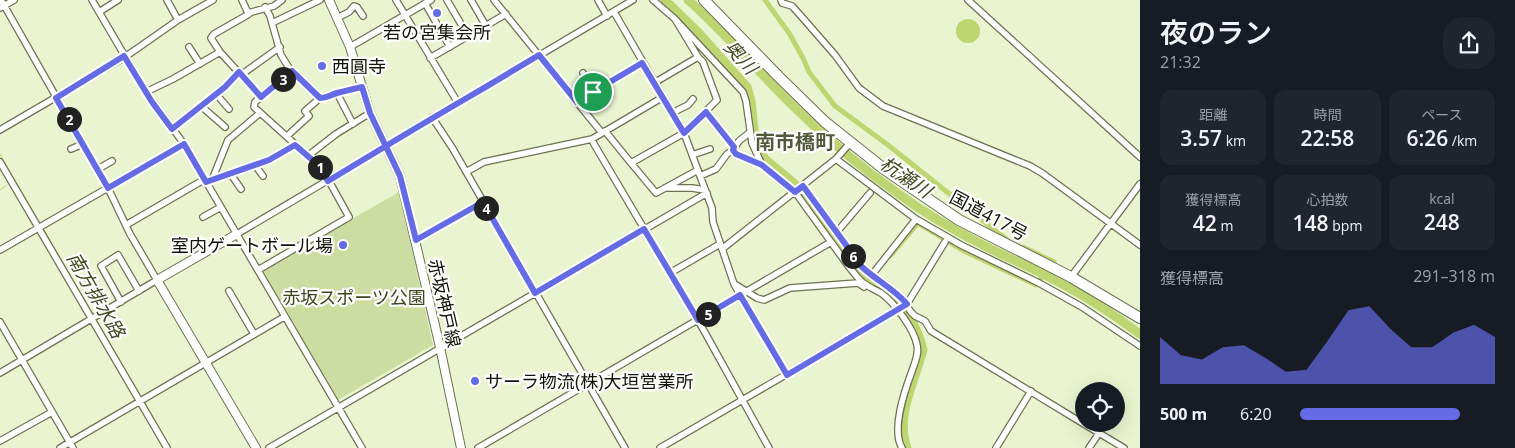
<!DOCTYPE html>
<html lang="ja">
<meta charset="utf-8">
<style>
body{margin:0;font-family:"Open Sans","Noto Sans JP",sans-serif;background:#20242c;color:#f1f3f6;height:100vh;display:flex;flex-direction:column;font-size:19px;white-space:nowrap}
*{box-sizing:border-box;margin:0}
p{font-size:16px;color:#9ea1a6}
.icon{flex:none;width:28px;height:28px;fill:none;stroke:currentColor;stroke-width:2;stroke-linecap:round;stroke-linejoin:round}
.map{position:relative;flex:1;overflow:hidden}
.side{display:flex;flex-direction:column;background:#171b24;width:375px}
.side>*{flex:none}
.tools{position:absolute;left:1075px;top:382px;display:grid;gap:10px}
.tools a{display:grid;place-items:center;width:50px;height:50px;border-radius:50%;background:#171b24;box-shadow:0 5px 20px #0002;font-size:25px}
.pin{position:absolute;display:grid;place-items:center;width:42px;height:42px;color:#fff;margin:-21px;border:2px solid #fff;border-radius:50%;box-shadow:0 1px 5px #0007}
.km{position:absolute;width:25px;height:25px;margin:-12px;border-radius:50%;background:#222;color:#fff;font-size:14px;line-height:25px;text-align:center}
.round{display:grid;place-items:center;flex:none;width:52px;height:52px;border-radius:20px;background:#20242c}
.headline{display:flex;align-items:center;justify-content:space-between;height:85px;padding:0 20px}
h1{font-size:28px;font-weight:600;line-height:38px}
.metrics{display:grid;grid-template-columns:repeat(3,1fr);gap:8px;height:85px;padding:5px 20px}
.metrics div{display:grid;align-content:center;border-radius:12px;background:#20242c;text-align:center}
.metrics b{font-size:21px;font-weight:600}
.metrics small{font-size:14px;font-weight:400}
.metrics p{font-size:14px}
.chart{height:140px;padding:10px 20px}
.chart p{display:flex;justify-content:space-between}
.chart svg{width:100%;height:90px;margin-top:5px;fill:#646be4;opacity:.7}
ul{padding:0 20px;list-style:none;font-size:16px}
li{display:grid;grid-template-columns:80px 60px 1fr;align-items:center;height:38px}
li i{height:12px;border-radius:6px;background:#646be4}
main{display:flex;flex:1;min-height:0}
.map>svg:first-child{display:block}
.green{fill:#cddda1}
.water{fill:#bed572}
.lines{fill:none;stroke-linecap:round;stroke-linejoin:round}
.stream{stroke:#bed572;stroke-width:1}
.canal{stroke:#bed572;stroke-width:5}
.river{stroke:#bed572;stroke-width:9}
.street-casing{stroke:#6b7353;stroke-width:8}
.secondary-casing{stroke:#6b7353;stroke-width:10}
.highway-casing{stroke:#6b7353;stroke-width:12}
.street{stroke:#fff;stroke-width:5.5}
.secondary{stroke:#fff;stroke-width:8}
.highway{stroke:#fff;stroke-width:10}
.route-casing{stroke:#fff;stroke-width:10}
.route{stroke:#646be4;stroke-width:6}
.poi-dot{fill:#646be4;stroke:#fff;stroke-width:2}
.labels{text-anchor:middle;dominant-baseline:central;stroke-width:4.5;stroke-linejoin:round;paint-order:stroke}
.poi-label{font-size:18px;fill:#111408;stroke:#fff;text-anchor:start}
.street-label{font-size:18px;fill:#111408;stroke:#fff}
.park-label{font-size:18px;fill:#3c451c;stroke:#fff}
.water-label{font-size:19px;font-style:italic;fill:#3f4920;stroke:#fff}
.quarter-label{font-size:20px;font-weight:bold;fill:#525a3b;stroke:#fff}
</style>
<main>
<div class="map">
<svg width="1140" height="448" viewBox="0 0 1140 448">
<rect width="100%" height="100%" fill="#eaf4d0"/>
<path class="green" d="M 399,192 L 433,345 L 338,400 L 261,271 Z"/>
<path class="water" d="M956 31a12 12 0 1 1 24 0a12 12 0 1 1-24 0Z"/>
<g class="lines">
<path class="stream" d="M 0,154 L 41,225
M 0,190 L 7,185
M 43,228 L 94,316
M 96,319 L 142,398
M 144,401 L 171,448"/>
<path class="canal" d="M 765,0 L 789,33 L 803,58 L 809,72 L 835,106 L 888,145 L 1006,239
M 1023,247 L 1054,262
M 890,256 L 918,223 L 964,251 L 1036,285
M 1050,278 L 1052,272
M 1039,281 L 1044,275"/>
<path class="river" d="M 665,0 L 698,32 L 747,87 L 751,101 L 755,138 L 760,152 L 766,160 L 795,184 L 854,266 C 866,278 882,285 894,296 C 906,307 920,334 923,350 C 915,381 895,416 907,448
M 688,0 C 723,31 754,67 787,100 C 822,135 860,167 900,195 C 926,214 954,230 981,244 C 1012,260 1044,273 1073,290 C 1097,303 1118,318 1140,334"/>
<g class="street-casing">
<path id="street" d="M 92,0 L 146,92 L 184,144 L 362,448
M 242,0 L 248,13 L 274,6 L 282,0
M 396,0 L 458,103
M 447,0 L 468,36
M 471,0 L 486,26
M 494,0 L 602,133
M 598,0 L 607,16
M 653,0 L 675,19 L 698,57 L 654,83
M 781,0 L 782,3 L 792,6 L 801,16 L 835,55 L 859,88 L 883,106 L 1030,166 L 1042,173 L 1140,245
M 968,0 L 1140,157
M 425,3 L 450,47
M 265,7 L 270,16 L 281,55 L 291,71 L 320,98 C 327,98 330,94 337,93 C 345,91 353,89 362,87
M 0,8 L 14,0
M 99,12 L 118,0
M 614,12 L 684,133 L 712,208 L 713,222 L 734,284 L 787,375
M 248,13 L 249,14 L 214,34 L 211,38 L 220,52 L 261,97
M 337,18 L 349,12 L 354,6 L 357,7 L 363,16
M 675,19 L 743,92 L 746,101 L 752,143 L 762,165 L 736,154 L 733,150 L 739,141 L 749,133
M 178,20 L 213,0
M 272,23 L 320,0
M 189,47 L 200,64
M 350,47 L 431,0
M 430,58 L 506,14
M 583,73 L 593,92
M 241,75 L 280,47
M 146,92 L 173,79 L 220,52
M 337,93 L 353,124
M 216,94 L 229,109
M 577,102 L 642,63
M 201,106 L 225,127
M 706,112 L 734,147
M 672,113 L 688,105 L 693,99
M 432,117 L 453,149 L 625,448
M 172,129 L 225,87 L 239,72
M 0,130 L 125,57 L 178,20 L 167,0
M 605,131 L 631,163 L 684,133 L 717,100 L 703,62 L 698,57
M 287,136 L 309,116 L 305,111 L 320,98
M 592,139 L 594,144 L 698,320 L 769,448
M 71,149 L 83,144
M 309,155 L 336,134 L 370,113
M 692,155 L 710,149
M 836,159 L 916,219 L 961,245 L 1039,283 L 1082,307 L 1140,346
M 0,162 L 167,448
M 631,163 L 656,193 L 698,170
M 255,165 L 263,176
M 762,165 L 795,192 L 831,242
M 98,169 L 112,161
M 466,172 L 484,162 L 592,139 L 663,97
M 230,173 L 241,189
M 700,176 L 716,169 L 727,154 L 733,150
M 212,180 L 269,160 L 295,145
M 206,182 L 212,180 L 228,140 L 260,113
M 803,186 L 862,267 L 871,276 L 887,285 L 899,295 L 911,312 L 915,316 L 925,321 L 931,331 L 1084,424
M 665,188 L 692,188 L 705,190
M 203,217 L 221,207
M 126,225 L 205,179
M 836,233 L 870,193
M 237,234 L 633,0
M 416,240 L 483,202
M 722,249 L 836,159 L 850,143
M 0,250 L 184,144
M 258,270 L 349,217 L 324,172 L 317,164 L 254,107 L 255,102 L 291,71
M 670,273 L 720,244
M 871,276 L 916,219
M 1071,277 L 1140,184
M 736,285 L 757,298 L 764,300 L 790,288 L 858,283 L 864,287
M 229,291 L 254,334
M 121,302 L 101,266 L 118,255 L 139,291
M 0,322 L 73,448
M 0,373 L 157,280 L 130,234 L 108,188 L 1,0
M 1084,424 L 1124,448
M 0,441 L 52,412
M 60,448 L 284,317
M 269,448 L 707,193
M 478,448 L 831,242 C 840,254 850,270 861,281 C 866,286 874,289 881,293 C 894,302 914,329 917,345 C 919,354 915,362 912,371 C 905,390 891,429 902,448
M 660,448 L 907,304 L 945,242
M 996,448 L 1031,391
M 1089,448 L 1099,433"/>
</g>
<g class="secondary-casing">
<path id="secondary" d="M 329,0 L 350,47 L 370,113 L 400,176 L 440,347 L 461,448
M 237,234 L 157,280 L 256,448"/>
</g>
<g class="highway-casing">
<path id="highway" d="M 704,0 L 779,77 L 825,122 L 884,169 L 959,220 L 1071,277 L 1140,318"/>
</g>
<use href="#street" class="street"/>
<use href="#secondary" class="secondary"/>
<use href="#highway" class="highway"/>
</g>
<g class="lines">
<g class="route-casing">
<path id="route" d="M 593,92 L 577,102 L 539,55 C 488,86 437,115 386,146 L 328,181 L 317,164 L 295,145 L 269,160 L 206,182 L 184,144 L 108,188 L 56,98 L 124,56 L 152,102 L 172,129 L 225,87 L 239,72 L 261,97 L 292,71 L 320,98 C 327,98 330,95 337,93 C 345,91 353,89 362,87 L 370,113 L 400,176 L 416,240 L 483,202 L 535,293 L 644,229 L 698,320 L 740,295 L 787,375 L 907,304 C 892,287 877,281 862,267 L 803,186 L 795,192 L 762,165 L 736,154 L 733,150 L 734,147 L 706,112 L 684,133 L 642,63 L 593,92"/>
</g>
<use href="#route" class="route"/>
</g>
<g class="poi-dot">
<circle cx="437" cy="13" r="5"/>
<circle cx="322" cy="66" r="5"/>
<circle cx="343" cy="245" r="5"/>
<circle cx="475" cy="381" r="5"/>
</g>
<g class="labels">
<g class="poi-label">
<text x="437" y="32" text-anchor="middle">若の宮集会所</text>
<text x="332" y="66">西圓寺</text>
<text x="333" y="245" text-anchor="end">室内ゲートボール場</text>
<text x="485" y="381">サーラ物流(株)大垣営業所</text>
</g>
<g class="street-label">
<text transform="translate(989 215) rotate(28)">国道417号</text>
<text transform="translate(445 303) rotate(77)">赤坂神戸線</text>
</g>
<g class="park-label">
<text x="354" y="297">赤坂スポーツ公園</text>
</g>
<g class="water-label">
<text transform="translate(741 57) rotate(48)">奥川</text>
<text transform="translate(906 177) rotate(34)">杭瀬川</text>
<text transform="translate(96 295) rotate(60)">南方排水路</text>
</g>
<g class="quarter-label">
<text x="795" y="141">南市橋町</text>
</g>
</g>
</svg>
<div class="tools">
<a><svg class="icon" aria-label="locate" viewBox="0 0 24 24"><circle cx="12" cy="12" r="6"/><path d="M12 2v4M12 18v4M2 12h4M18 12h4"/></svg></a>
</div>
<div class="pin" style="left:593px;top:92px;background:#1e9e55"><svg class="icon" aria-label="arrive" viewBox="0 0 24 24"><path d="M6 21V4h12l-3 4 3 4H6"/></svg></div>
<b class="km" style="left:320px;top:167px">1</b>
<b class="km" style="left:69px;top:119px">2</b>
<b class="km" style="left:283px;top:79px">3</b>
<b class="km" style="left:486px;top:208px">4</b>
<b class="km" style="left:708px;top:314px">5</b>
<b class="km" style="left:853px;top:256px">6</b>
</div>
<section class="side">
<div class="headline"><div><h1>夜のラン</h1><p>21:32</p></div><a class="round"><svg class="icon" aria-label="share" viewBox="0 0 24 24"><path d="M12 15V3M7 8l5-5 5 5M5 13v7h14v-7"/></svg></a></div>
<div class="metrics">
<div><p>距離</p><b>3.57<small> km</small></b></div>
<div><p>時間</p><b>22:58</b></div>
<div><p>ペース</p><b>6:26<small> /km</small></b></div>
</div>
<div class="metrics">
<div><p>獲得標高</p><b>42<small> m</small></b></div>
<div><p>心拍数</p><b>148<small> bpm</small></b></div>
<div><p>kcal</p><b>248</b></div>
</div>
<div class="chart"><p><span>獲得標高</span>291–318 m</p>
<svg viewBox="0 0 160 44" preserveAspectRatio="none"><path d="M0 44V21L10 30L20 32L30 26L40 25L50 31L60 38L70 37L80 23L90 8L100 6L110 17L120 26L130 26L140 19L150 15L160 21V44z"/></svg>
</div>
<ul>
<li><b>500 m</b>6:20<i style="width:82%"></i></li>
</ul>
</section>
</main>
